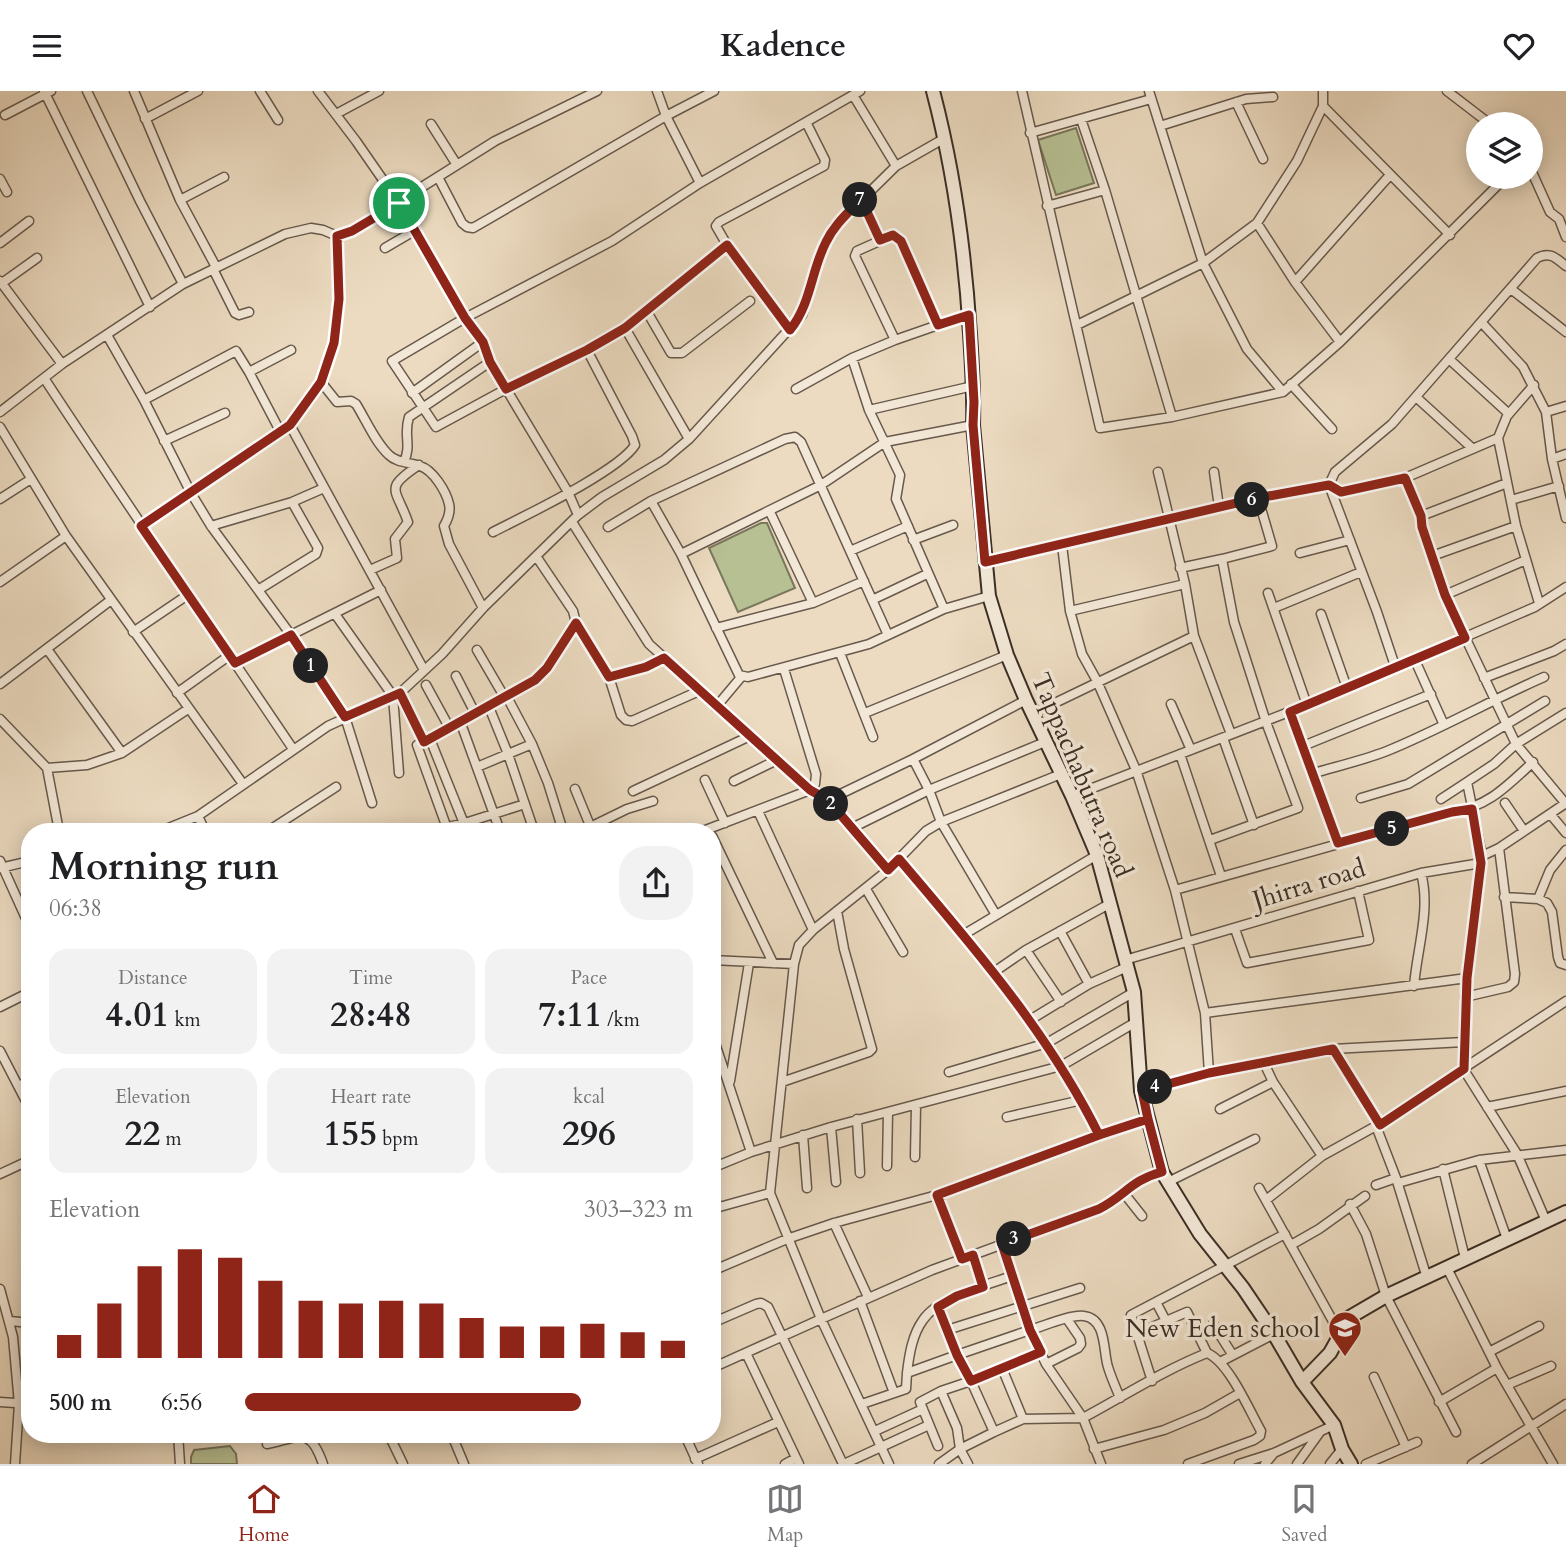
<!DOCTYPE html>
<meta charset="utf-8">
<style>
body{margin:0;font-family:Cardo,serif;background:#f2f2f2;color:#202124;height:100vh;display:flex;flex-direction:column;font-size:26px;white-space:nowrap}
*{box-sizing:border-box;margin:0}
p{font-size:23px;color:#757577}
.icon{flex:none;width:38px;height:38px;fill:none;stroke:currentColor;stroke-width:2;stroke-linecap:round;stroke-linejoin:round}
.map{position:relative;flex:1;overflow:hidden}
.details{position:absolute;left:21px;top:732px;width:700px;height:620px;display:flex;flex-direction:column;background:#fff;border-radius:28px;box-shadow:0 4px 18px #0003}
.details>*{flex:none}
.buttons{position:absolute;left:1466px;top:21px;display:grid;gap:14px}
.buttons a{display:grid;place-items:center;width:77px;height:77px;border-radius:50%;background:#fff;box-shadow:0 4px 18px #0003;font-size:35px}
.pin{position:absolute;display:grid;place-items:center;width:60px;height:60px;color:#fff;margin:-30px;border:4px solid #fff;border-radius:50%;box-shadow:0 2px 7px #0007}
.km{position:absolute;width:35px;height:35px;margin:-18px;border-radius:50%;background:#222;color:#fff;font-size:19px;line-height:35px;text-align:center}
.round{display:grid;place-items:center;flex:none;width:74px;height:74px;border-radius:28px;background:#f2f2f2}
.summary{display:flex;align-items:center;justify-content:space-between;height:119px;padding:0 28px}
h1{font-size:38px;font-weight:700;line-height:52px}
.metrics{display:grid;grid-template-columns:repeat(3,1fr);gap:10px;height:119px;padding:7px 28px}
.metrics div{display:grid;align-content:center;border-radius:18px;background:#f2f2f2;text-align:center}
.metrics b{font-size:35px;font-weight:700}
.metrics small{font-size:19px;font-weight:400}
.metrics p{font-size:19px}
.chart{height:196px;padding:14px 28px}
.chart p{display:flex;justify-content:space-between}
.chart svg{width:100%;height:126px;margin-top:7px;stroke:#8f2418;stroke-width:6}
ul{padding:0 28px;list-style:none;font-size:23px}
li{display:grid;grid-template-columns:112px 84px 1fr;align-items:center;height:52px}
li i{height:18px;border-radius:9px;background:#8f2418}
header{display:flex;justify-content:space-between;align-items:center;height:91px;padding:0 28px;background:#fff;font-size:32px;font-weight:700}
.tabs{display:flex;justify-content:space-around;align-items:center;height:98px;border-top:2px solid #e0e0e0;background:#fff;font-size:19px;color:#757577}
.tabs a{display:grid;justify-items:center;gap:4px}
.tabs .on{color:#8f2418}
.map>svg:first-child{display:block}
.green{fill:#b7c093;stroke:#79775c;stroke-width:2}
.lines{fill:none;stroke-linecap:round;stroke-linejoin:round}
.street-casing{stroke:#67594c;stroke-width:11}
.secondary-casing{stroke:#3b2e25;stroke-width:16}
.street{stroke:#f3e8d7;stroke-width:8}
.secondary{stroke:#f3e8d7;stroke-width:12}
.route-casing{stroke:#fff;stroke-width:14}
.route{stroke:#8f2418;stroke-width:9}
.labels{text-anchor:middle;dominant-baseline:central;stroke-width:7;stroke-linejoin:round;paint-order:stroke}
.street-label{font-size:26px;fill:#3b2e25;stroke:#f3e8d7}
.poi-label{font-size:26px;fill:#3b2e25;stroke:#f3e8d7;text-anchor:end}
</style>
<header><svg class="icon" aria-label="menu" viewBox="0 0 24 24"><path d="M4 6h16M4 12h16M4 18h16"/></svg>Kadence<svg class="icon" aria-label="heart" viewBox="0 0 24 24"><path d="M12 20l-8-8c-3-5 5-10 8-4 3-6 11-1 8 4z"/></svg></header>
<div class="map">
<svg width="1566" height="1373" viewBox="0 0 1566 1373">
<rect width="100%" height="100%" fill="#ecdbc1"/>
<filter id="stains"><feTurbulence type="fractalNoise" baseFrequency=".00286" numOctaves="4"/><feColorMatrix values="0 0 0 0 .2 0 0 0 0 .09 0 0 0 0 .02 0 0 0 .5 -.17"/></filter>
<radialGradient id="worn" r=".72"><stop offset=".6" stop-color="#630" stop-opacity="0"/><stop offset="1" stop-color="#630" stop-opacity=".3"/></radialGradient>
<path class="green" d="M 1076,37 L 1094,92 L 1056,104 L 1038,49 Z
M 761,432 L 767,432 L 795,497 L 738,521 L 709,457 Z
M 230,1355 L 236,1363 L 237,1373 L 191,1373 L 191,1366 L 194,1359 Z"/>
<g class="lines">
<g class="street-casing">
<path id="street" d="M 44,0 L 150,216
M 87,0 L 140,110 L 183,193
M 134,0 L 180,109 L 216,176
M 260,0 L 278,29
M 318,0 L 356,50 L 399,112 L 465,227 L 483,251 L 490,271 L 568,401 L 578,424
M 657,0 L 666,25 L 700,92
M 1022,0 L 1100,337 L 1172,326 L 1283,301 L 1340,251 L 1506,86
M 1149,0 L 1203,172 L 1247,258 L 1283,301
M 1447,0 L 1490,33
M 853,4 L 896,75
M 1236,11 L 1263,68
M 1323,15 L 1450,144
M 336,23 L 379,0
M 5,24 L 51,0
M 145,28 L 198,0
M 1081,28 L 1105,99 L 1172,326
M 806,31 L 825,69 L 824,75 L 719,131 L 716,135 L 727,154 L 625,237 L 587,259 L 506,298 L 436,336 L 392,270 L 465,227 L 612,150 L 700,92 L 860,0
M 431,33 L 457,74
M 1160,35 L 1246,8 L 1273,6
M 1030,42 L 1151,8
M 1531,79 L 1550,121 L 1559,128 L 1566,146
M 438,86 L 462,132 L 467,136 L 473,137 L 666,25 L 714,0
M 0,88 L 7,101
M 861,108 L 880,149
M 180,109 L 224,86
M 1047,115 L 1105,99
M 1257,132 L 1295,191 L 1340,251
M 0,152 L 29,130
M 727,154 L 790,239
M 385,157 L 414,140
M 213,178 L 235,222 L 239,224 L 249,221
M 0,190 L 62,273
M 1295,191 L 1390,84
M 2,192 L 37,167
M 1511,198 L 1566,241
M 646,219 L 671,262 L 682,262 L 750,210
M 1482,232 L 1523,276 L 1546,321
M 1077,234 L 1203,172 L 1257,132 L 1297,70 L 1323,15 L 1323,0
M 625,237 L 689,348
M 107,244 L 144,309 L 191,402 L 211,435 L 291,544 L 345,626 L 372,712
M 895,249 L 938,234
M 852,267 L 869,319 L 900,384 L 896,408 L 944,518
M 1449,268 L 1509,323
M 249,281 L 280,340
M 44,287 C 126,412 210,535 293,658
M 321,291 L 337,311 L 351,310 L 356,313 C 366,329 375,351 389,364 C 397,372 409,371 420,375 C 433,379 446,400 449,413 C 451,421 448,428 444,435 L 449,453 L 483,517
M 1291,293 L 1332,338
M 1534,294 L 1507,325 L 1498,347 L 1516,435 L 1539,512
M 796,298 L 852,267 L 895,249 L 855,165 L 857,160 L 893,144 L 901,150 L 938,234 L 969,224
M 412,302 L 483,251
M 1416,306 L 1472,357
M 144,309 L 236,260 L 249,281 L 291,259
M 1566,315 L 1546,321 L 1552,368 L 1566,427
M 869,319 L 973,295
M 0,321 L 62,273 L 183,193 L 285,143 L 311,137 L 323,139 L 337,145 L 352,140 L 495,50 L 597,0
M 290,334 L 424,579
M 0,336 L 66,445 L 243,693
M 164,350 L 225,322
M 1552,368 L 1566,363
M 404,371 C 412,353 403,344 409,326 L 490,271
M 1158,381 L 1185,493 L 1194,545
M 1214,381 L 1219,416
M 1405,387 L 1421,425 L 1422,436 L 1445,504 L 1516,653 L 1566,713
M 0,408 L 31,388
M 1511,409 L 1559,395
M 770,421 L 813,512
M 1421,425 L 1507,392
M 572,431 L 649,553 L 810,699 L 828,709 L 888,779
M 141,435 L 290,334 L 321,291 L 334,252 L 339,208 L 337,145
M 211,435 L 292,411 L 324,397
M 608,436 L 651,410
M 493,441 C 524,425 619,380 635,354 L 632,345 L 587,259
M 913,449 L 953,434
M 1062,454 L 1070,520 L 1082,563 L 1097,590 L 1136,679 L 1175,799 L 1205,922 L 1209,982
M 850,460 L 908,435
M 1300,462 L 1350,449
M 681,463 L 821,394 L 885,351 L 973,334
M 1432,465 L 1516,435
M 1222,468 L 1272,455 L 1258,407
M 985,471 L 1258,407 L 1329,394 L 1341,401 L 1405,387 L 1498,347
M 1180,477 L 1222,468 L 1234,531 L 1266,631 L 1298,717 L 1210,749
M 370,479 L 397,467 L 395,448 L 408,431 C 396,397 383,398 419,374
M 0,491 L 66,445
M 258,499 L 316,463 L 318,457 L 292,411
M 1268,502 L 1307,614
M 1445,504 L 1526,469
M 872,509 L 927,483
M 1274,517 L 1361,481
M 1070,520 L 1185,493
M 335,523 L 393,605 L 399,682
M 1321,523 L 1347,597
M 576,532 L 609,586 L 646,576 L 664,567
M 716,537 L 813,512 L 864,490
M 133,541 L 189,503
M 888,544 L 801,351 L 795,346 L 785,348 L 651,410 L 681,463 L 739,584 L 748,586 L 869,553 L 944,518 L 989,505
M 47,558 L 122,662
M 477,559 L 505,607
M 840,562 L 873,646
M 1414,567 L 1444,634
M 235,572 L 381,499
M 1395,575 L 1377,521 L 1329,394 L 1335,381 L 1392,333 L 1537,167 C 1550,160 1556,167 1566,175
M 456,585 L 475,622
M 609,586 L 621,624 L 626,629 L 632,630 L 699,600
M 1484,587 L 1554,560 L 1566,553
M 0,593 L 111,509
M 426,594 L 449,636
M 177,602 L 230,564
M 400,602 L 424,651
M 507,606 L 532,653 L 548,692 L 563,740
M 1171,613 L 1191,659
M 489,616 L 508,663 L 534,740
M 716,616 L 742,585
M 1290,621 L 1338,752
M 865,622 L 1007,564
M 1032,623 L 1194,545 L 1231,643
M 0,628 L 47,677 L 59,740
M 460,630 L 500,740
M 1223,647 L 1254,734
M 430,648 L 467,740
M 1303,655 L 1431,603
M 1180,663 L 1221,785
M 477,676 L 532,653
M 47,677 L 87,674 L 122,662 L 188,618
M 1314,682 C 1338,675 1364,669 1387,660 C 1441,638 1491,609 1544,586
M 1061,683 L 941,731 L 926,740 L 888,779 L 813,839 L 799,854 L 794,873 L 770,1102 L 821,1228 L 932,1179 L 1099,1118 C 1124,1105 1131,1089 1162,1081
M 705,689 L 725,732
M 734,690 L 777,669
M 1467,691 L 1494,673 L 1516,653 L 1566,622
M 575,698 L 591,737
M 633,700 L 750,645
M 1072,705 L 1307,614 L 1535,516 L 1566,496
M 1361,707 L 1408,693 L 1545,610
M 1441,708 L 1467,691 L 1482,765
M 828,709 L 913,668
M 1505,712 L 1524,740
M 758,720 L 813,839
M 1551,724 L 1566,742
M 198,725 L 205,740
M 852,737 L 929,699 L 1045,651
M 161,740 L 198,725 L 328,635 L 400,602 L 442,563 L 483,517 L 578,424 L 602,406 L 664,369 L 689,348 L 802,224 L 824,154 L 834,136 L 896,75 L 945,47
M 268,740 L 336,696
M 430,740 L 465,732 L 525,713
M 448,740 L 417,654 L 535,588 L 547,577 L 576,532 L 573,520 L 536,465
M 582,740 L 627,718 L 653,710
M 703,740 L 810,699 L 815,693 L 816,683 L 784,578
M 712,745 L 773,872
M 899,768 C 973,855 1048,941 1099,1044
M 0,770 L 29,834
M 0,777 L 30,770
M 866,798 L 903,861
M 1175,799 L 1452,721 C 1488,716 1507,695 1533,671
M 1504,806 L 1538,808 L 1547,812 L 1552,821 L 1558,866 L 1560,872 L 1566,874
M 1538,808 L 1550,779 L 1566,759
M 996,824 L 941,731 L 929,699 L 913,668 L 1026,609
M 1235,838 L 1247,872 L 1369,849 L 1358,800
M 1060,840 L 1089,893
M 963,844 L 1097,764
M 1026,859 L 1061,911
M 712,869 L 794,873
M 1125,869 L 1421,782 L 1481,772
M 994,881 L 1026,859 L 1111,812
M 1467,887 L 1482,765 L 1499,757 L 1566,712
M 1414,895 C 1417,858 1431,818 1421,782
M 1465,906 L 1508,896 L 1514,891 L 1515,883 L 1499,757
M 0,916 L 30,901
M 1205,922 L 1467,887 L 1464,979 L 1517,1063 L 1546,1130
M 1030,929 L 1089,893 L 1127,876
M 712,943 L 751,1061
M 1333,958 L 1380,1034
M 0,960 L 30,1018
M 1264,972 L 1273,991 L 1322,1065 L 1376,1035
M 949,981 L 1047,952 L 1134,901
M 730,990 L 749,872
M 782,991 L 869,961 L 872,958 L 844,858 L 837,820
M 18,995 L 30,990
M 1141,1000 L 1209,982 L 1333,958 L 1464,951
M 1487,1016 L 1566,1000
M 1220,1018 L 1273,991
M 1007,1026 L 1082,1009
M 857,1028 L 860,1082
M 831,1036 L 836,1091
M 803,1044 L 807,1097
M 915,1066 L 916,1014
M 1479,1069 L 1507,1148
M 887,1075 L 888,1021
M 712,1077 L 751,1061 L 831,1036 L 1061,975 L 1136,931
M 1443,1078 L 1465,1167
M 0,1083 L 30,1069
M 1168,1091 L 1255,1048
M 1398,1092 L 1479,1069 L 1566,1059
M 1376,1094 L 1396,1087
M 1259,1097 L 1340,1243
M 1123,1101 L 1142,1125
M 937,1104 L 962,1168
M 1266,1109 L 1322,1065
M 1350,1113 L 1366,1143 L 1386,1205 L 1456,1341
M 712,1118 L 770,1102
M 834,1132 L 868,1206
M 1291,1154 L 1319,1138 L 1365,1105
M 973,1164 L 983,1196
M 1447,1177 L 1497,1277 L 1553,1373
M 712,1180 L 787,1148 L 834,1132 L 937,1104 L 1099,1044 L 1148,1028
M 1427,1187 L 1396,1087 L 1376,1035 L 1566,910
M 0,1198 L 13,1246 L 19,1313 L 15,1373
M 860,1210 L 894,1302
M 1156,1211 L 1166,1230
M 938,1216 L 957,1264 L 1030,1239 L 1002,1153
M 10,1230 L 30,1232
M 712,1232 L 756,1213 L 761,1212 L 768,1216 L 843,1373
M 1213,1233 L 1232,1263
M 947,1239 L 1080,1197
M 1136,1243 L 1187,1221 L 1207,1262
M 1040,1261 L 971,1290 L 994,1341 L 1023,1328 L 1083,1327 L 1101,1373
M 1489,1261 L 1539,1235
M 746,1262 L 799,1373
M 1220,1271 L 1274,1243
M 1046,1273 L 1078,1257 L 1081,1253 L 1080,1247 L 1067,1228
M 712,1277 L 821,1228 L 889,1373
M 1002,1277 L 1023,1328
M 907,1282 C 909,1265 912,1244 923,1229 C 938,1206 987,1194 1012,1185
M 1374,1286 L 1406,1356
M 1152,1290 L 1131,1224 L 1285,1143
M 1507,1294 L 1551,1275
M 1120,1307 C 1116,1297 1111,1286 1108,1276 C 1103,1261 1107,1228 1084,1225 C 1071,1223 1044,1235 1030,1239 L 1046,1273 L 1083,1327 C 1124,1305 1164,1279 1207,1262 C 1229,1271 1249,1319 1261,1340 L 1260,1345 L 1254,1349 L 1188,1373
M 0,1311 L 30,1313
M 1439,1311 L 1497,1277
M 862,1313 L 906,1298 L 907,1282 L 957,1264 L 971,1290 L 941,1300
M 875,1340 L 923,1318
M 178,1342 L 180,1373
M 388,1342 L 403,1373
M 451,1342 L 464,1373
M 684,1342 L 698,1373
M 267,1353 C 300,1346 310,1335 323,1373
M 938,1355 L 920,1311 L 941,1300 L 957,1337 L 960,1358 L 994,1341
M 1094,1358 L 1164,1339 L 1205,1322 L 1240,1302
M 695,1368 L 778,1331
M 785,1373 L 796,1367
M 844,1373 L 929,1334
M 939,1373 L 960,1358 L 968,1373
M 1239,1373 L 1274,1362 L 1334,1334
M 1265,1373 L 1274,1362
M 1297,1373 L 1320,1341
M 1330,1373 L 1342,1358
M 1366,1373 L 1417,1351
M 1472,1373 L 1566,1313"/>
</g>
<g class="secondary-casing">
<path id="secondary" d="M 933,0 C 954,80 965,161 970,243 C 972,273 974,304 973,334 L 989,505 L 1007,564 L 1026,609 L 1072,705 L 1097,764 L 1134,901 L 1141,1000 L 1162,1081 L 1200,1143 L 1243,1197 L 1274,1243 L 1302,1291 L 1334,1334 L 1342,1358 L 1351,1373
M 1302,1291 L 1330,1262 L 1350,1226 L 1386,1205 L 1566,1121"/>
</g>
<use href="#street" class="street"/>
<use href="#secondary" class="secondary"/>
</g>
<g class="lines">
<g class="route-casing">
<path id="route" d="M 399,112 L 352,140 L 337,145 L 339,208 L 334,252 L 321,291 L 290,334 L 141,435 L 235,572 L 291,544 L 345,626 L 400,602 L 424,651 L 535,589 L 547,577 L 576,532 L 609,586 L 646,576 L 664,567 L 810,699 L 828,709 L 888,779 L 899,768 C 973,855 1048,941 1099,1044 L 1148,1028 L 1162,1081 C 1131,1089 1125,1105 1099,1118 L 1002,1153 L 1030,1239 L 1041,1261 L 971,1290 L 957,1264 L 938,1216 L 957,1205 L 983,1196 L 973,1164 L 962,1168 L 937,1104 L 1099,1044 L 1148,1028 L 1142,1000 L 1209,982 L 1333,958 L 1380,1034 L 1464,978 L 1467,887 L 1481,772 L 1472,718 L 1452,721 L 1338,752 L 1290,621 L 1465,547 L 1445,504 L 1422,436 L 1421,425 L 1405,387 L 1341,401 L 1329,394 L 1258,407 L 985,471 L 973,334 L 974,311 L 969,224 L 938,234 L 901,150 L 893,144 L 880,149 L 861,108 C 848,122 834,134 826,151 C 811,180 811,213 790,239 L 727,154 L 625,237 L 587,259 L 506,298 L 490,271 L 483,251 L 465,227 L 399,112"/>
</g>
<use href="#route" class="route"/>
</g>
<defs>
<g id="school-pin" transform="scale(1.75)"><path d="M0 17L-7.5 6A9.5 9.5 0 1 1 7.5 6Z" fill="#8f2418" stroke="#f3e8d7"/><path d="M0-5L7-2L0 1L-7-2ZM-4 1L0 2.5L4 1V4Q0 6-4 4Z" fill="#fff"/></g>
</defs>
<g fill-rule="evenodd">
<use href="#school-pin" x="1345" y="1237"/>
</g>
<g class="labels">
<g class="street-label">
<text transform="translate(1082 684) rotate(67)">Tappachabutra road</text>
<text transform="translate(1309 793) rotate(-17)">Jhirra road</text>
</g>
<g class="poi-label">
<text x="1320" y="1237">New Eden school</text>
</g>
</g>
<rect width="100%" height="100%" filter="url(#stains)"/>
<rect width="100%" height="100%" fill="url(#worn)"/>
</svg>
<div class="buttons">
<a><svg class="icon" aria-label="layers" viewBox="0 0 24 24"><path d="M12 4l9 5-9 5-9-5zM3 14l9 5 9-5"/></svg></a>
</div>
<div class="pin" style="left:399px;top:112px;background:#1e9e55"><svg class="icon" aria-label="arrive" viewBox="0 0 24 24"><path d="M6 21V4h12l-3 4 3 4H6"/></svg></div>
<b class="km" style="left:311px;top:575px">1</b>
<b class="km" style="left:831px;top:713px">2</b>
<b class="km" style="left:1014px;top:1148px">3</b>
<b class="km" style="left:1155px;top:996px">4</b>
<b class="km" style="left:1392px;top:738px">5</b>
<b class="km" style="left:1252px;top:409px">6</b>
<b class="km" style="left:860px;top:109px">7</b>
<section class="details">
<div class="summary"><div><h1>Morning run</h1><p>06:38</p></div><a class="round"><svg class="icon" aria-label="share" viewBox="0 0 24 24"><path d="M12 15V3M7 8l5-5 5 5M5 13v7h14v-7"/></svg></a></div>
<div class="metrics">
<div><p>Distance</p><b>4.01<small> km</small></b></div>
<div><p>Time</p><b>28:48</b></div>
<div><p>Pace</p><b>7:11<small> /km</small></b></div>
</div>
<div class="metrics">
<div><p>Elevation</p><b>22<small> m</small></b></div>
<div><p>Heart rate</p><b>155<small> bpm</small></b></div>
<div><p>kcal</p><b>296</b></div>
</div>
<div class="chart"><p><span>Elevation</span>303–323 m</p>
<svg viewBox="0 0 160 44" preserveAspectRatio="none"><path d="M5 44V36M15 44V25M25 44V12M35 44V6M45 44V9M55 44V17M65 44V24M75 44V25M85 44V24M95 44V25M105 44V30M115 44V33M125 44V33M135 44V32M145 44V35M155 44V38"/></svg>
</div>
<ul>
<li><b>500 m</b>6:56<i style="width:75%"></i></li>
</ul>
</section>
</div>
<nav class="tabs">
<a class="on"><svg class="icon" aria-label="home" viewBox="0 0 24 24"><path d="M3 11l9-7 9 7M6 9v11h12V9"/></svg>Home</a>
<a><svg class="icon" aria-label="map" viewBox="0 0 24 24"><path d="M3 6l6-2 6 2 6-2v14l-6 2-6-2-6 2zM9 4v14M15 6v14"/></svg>Map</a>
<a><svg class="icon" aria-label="saved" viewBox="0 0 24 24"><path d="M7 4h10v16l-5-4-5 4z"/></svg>Saved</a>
</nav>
